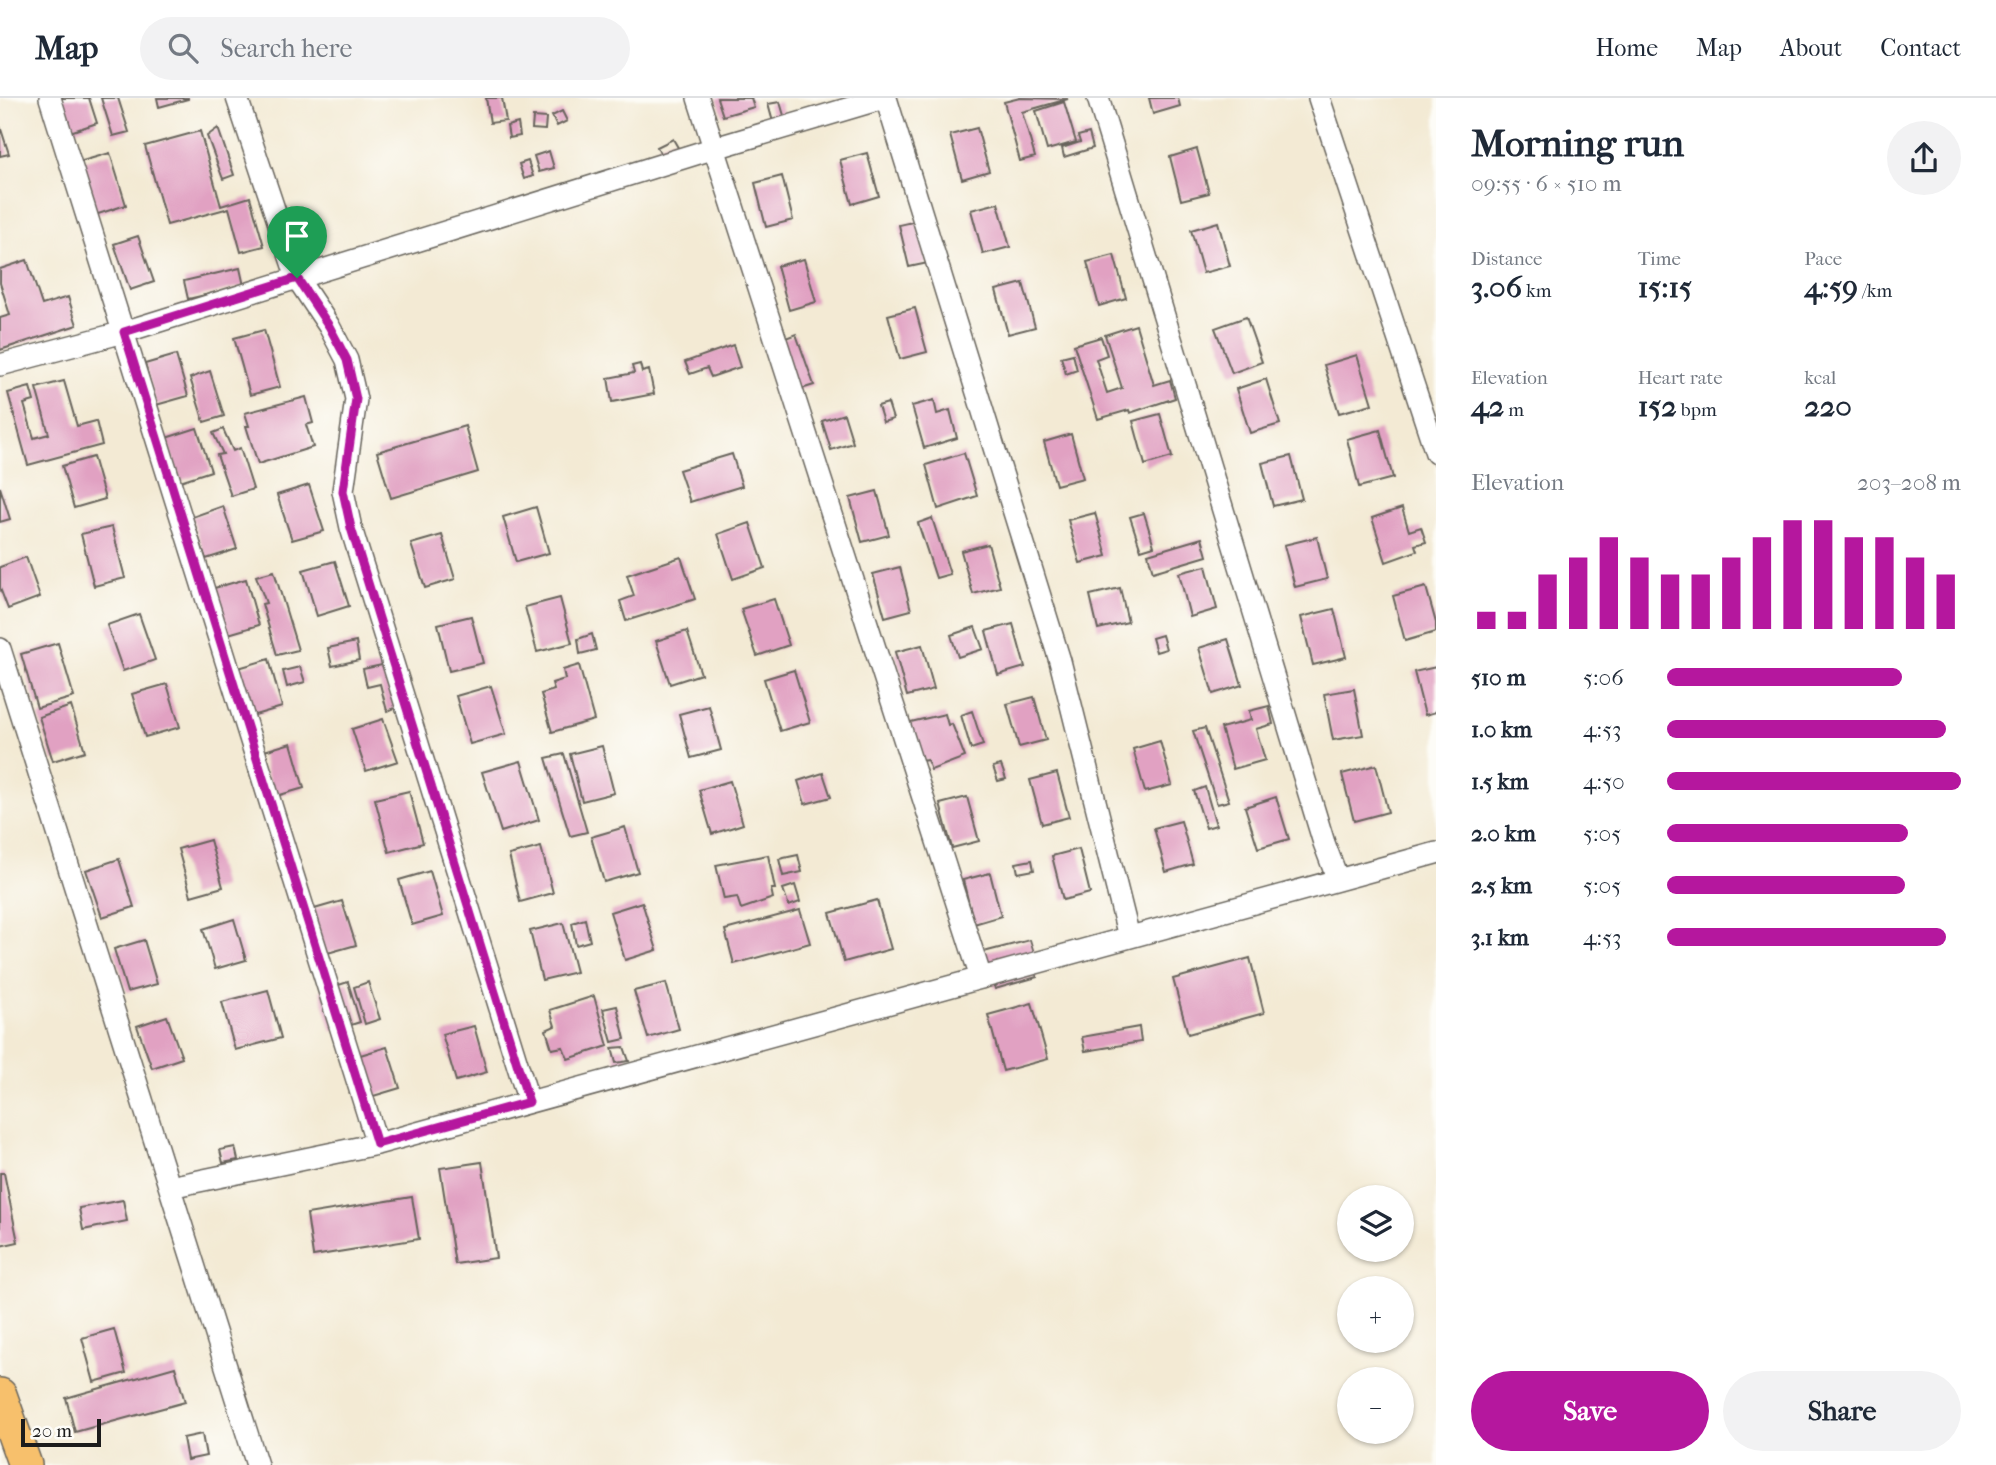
<!DOCTYPE html>
<meta charset="utf-8">
<style>
body{margin:0;font-family:"IM FELL French Canon",serif;background:#f2f2f3;color:#1f2937;height:100vh;display:flex;flex-direction:column;font-size:26px;white-space:nowrap}
*{box-sizing:border-box;margin:0}
p{font-size:23px;color:#747a83}
.icon{flex:none;width:38px;height:38px;fill:none;stroke:currentColor;stroke-width:2;stroke-linecap:round;stroke-linejoin:round}
.map{position:relative;flex:1;overflow:hidden}
.details{display:flex;flex-direction:column;background:#fff;width:560px}
.details>*{flex:none}
.fabs{position:absolute;left:1337px;top:1087px;display:grid;gap:14px}
.fabs a{display:grid;place-items:center;width:77px;height:77px;border-radius:50%;background:#fff;box-shadow:0 2px 5px #0004;font-size:35px}
.scale{position:absolute;left:21px;bottom:18px;width:80px;box-sizing:border-box;padding-left:7px;border:4px solid #1c1c1c;border-top:0;font-size:19px;line-height:24px;white-space:nowrap;color:#1c1c1c;-webkit-text-stroke:5px #fdfcf7;paint-order:stroke}
.pin{position:absolute;display:grid;place-items:center;width:60px;height:60px;color:#fff;margin:-72px -30px;border-radius:50% 50% 50% 0;rotate:-45deg;box-shadow:0 0 7px #0007}
.pin .icon{rotate:45deg}
.round{display:grid;place-items:center;flex:none;width:74px;height:74px;border-radius:37px;background:#f2f2f3}
.head{display:flex;align-items:center;justify-content:space-between;height:119px;padding:0 35px}
h1{font-size:38px;font-weight:800;line-height:52px}
.metrics{display:grid;grid-template-columns:repeat(3,1fr);gap:10px;height:119px;padding:7px 35px}
.metrics div{display:grid;align-content:center}
.metrics b{font-size:30px;font-weight:800}
.metrics small{font-size:19px;font-weight:400}
.metrics p{font-size:19px}
.chart{height:196px;padding:14px 35px}
.chart p{display:flex;justify-content:space-between}
.chart svg{width:100%;height:126px;margin-top:7px;stroke:#b5179e;stroke-width:6}
.primary-button{display:flex;gap:14px;margin-top:auto;padding:14px 35px}
.primary-button a{flex:1;height:80px;border-radius:42px;background:#b5179e;color:#fff;font-size:28px;font-weight:800;line-height:80px;text-align:center}
.primary-button a+a{background:#f2f2f3;color:#1f2937}
ul{padding:0 35px;list-style:none;font-size:23px}
li{display:grid;grid-template-columns:112px 84px 1fr;align-items:center;height:52px}
li i{height:18px;border-radius:9px;background:#b5179e}
header{display:flex;align-items:center;gap:42px;box-sizing:border-box;height:98px;padding:0 35px;background:#fff;border-bottom:2px solid #e0e1e3}
header strong{font-size:33px}
nav{display:flex;gap:38px;margin-inline-start:auto;font-size:24px}
.search{width:490px;height:63px;background:#f2f2f3;display:flex;align-items:center;gap:18px;box-sizing:border-box;padding:0 24px;border-radius:38px;color:#747a83;font-size:26px}
main{display:flex;flex:1;min-height:0}
.map>svg:first-child{display:block}
.building{fill:#e1a1c2}
.lines{fill:none;stroke-linecap:round;stroke-linejoin:round}
.minor-casing{stroke:#67645c;stroke-width:24}
.primary-casing{stroke:#67645c;stroke-width:36}
.minor{stroke:#fff;stroke-width:21}
.primary{stroke:#f7c06c;stroke-width:33}
.route-casing{stroke:#fff;stroke-width:14}
.route{stroke:#b5179e;stroke-width:9}
</style>
<header>
<strong>Map</strong>
<div class="search"><svg class="icon" aria-label="search" viewBox="0 0 24 24"><circle cx="10" cy="10" r="6"/><path d="M15 15l6 6"/></svg>Search here</div>
<nav><a>Home</a><a>Map</a><a>About</a><a>Contact</a></nav>
</header>
<main>
<div class="map">
<svg width="1436" height="1367" viewBox="0 0 1436 1367">
<rect width="100%" height="100%" fill="#fdfcf7"/>
<filter id="ink" filterUnits="userSpaceOnUse"><feTurbulence type="fractalNoise" baseFrequency=".0143" numOctaves="2"/><feDisplacementMap in="SourceGraphic" scale="14" xChannelSelector="R" yChannelSelector="G"/><feConvolveMatrix kernelMatrix="1 2 1 2 8 2 1 2 1" color-interpolation-filters="sRGB"/></filter>
<filter id="wash" filterUnits="userSpaceOnUse"><feTurbulence type="fractalNoise" baseFrequency=".00686" numOctaves="4" result="noise"/><feDisplacementMap in="SourceGraphic" scale="28" xChannelSelector="R" yChannelSelector="G"/><feGaussianBlur stdDeviation="1.57" result="paint"/><feColorMatrix in="noise" values="0 0 0 0 0 0 0 0 0 0 0 0 0 0 0 0 0 1.4 0 .05"/><feComposite in="paint" operator="in"/></filter>
<g filter="url(#wash)">
<rect width="100%" height="100%" fill="#f3ead4"/>
<g id="blocks">
<path class="building" d="M 59,0 L 89,0 L 97,25 L 70,34 Z
M 101,0 L 118,0 L 129,34 L 113,38 Z
M 157,0 L 188,0 L 188,1 L 159,9 Z
M 486,0 L 502,0 L 506,23 L 490,25 Z
M 717,0 L 751,0 L 754,9 L 723,18 Z
M 1020,0 L 1068,1 L 1022,14 L 1035,59 L 1020,63 L 1004,4 Z
M 1149,0 L 1178,0 L 1180,8 L 1153,16 Z
M 780,4 L 785,21 L 773,24 L 768,6 Z
M 1064,4 L 1076,44 L 1047,52 L 1036,13 Z
M 562,13 L 567,23 L 557,28 L 552,18 Z
M 533,19 L 546,20 L 545,32 L 532,31 Z
M 518,25 L 520,38 L 509,40 L 507,28 Z
M 0,28 L 9,56 L 0,58 Z
M 218,30 L 234,77 L 223,81 L 207,38 Z
M 977,30 L 989,73 L 962,81 L 950,37 Z
M 200,33 L 221,108 L 250,99 L 264,148 L 241,154 L 229,110 L 167,127 L 145,48 Z
M 1089,35 L 1093,50 L 1064,59 L 1062,50 L 1080,44 L 1078,38 Z
M 673,41 L 680,53 L 663,62 L 657,49 Z
M 1197,51 L 1209,95 L 1181,102 L 1170,59 Z
M 549,53 L 554,70 L 539,74 L 534,58 Z
M 110,55 L 126,107 L 95,117 L 79,64 Z
M 867,55 L 879,98 L 852,106 L 840,62 Z
M 528,63 L 533,78 L 524,81 L 519,66 Z
M 782,78 L 793,122 L 766,129 L 755,85 Z
M 998,105 L 1010,149 L 983,156 L 971,112 Z
M 917,123 L 928,165 L 909,169 L 899,127 Z
M 1218,124 L 1230,168 L 1203,175 L 1191,132 Z
M 138,138 L 154,184 L 130,192 L 114,146 Z
M 1114,157 L 1126,200 L 1099,208 L 1087,164 Z
M 804,161 L 816,204 L 789,212 L 777,168 Z
M 27,162 L 42,207 L 68,199 L 77,227 L 0,252 L 0,220 L 10,217 L 0,185 L 0,171 Z
M 240,170 L 244,188 L 188,201 L 184,183 Z
M 1023,185 L 1035,229 L 1008,236 L 996,192 Z
M 915,210 L 927,254 L 900,261 L 888,217 Z
M 1246,219 L 1262,264 L 1232,275 L 1215,230 Z
M 1136,227 L 1154,287 L 1170,282 L 1175,300 L 1130,315 L 1129,312 L 1098,321 L 1074,247 L 1101,239 L 1107,257 L 1096,261 L 1107,295 L 1122,290 L 1105,237 Z
M 264,232 L 280,289 L 250,297 L 234,240 Z
M 796,236 L 814,287 L 792,294 L 775,244 Z
M 733,247 L 740,269 L 711,279 L 707,270 L 690,276 L 685,264 Z
M 1073,256 L 1077,272 L 1066,276 L 1061,259 Z
M 176,257 L 188,298 L 156,307 L 145,266 Z
M 1357,257 L 1372,306 L 1339,315 L 1324,267 Z
M 640,266 L 642,274 L 649,272 L 654,296 L 612,304 L 608,280 L 634,275 L 632,268 Z
M 210,273 L 224,318 L 204,324 L 190,280 Z
M 1266,281 L 1280,326 L 1250,335 L 1236,291 Z
M 64,283 L 77,328 L 96,323 L 102,347 L 28,367 L 8,295 L 30,289 L 34,303 L 24,306 L 34,340 L 49,336 L 36,290 Z
M 306,299 L 313,325 L 306,327 L 313,349 L 258,366 L 246,328 L 249,328 L 245,315 Z
M 934,302 L 937,316 L 950,312 L 957,340 L 924,350 L 912,308 Z
M 888,305 L 893,321 L 883,324 L 878,308 Z
M 844,316 L 853,345 L 831,352 L 822,323 Z
M 1160,316 L 1172,359 L 1145,367 L 1133,323 Z
M 465,328 L 478,374 L 391,400 L 377,354 Z
M 197,330 L 211,373 L 180,383 L 166,340 Z
M 223,331 L 233,353 L 240,350 L 253,391 L 231,398 L 217,357 L 223,356 L 213,335 Z
M 1380,332 L 1393,380 L 1359,389 L 1347,341 Z
M 1071,336 L 1083,380 L 1056,387 L 1044,344 Z
M 964,355 L 977,398 L 938,411 L 926,367 Z
M 732,356 L 742,388 L 690,404 L 679,372 Z
M 1291,358 L 1302,401 L 1273,408 L 1262,365 Z
M 93,359 L 105,401 L 74,410 L 62,368 Z
M 309,387 L 324,433 L 292,442 L 277,397 Z
M 0,389 L 10,421 L 0,424 Z
M 877,393 L 889,437 L 862,444 L 850,400 Z
M 223,408 L 237,451 L 206,461 L 192,419 Z
M 536,409 L 549,455 L 516,464 L 503,419 Z
M 1402,410 L 1409,433 L 1421,429 L 1426,444 L 1415,447 L 1417,453 L 1386,464 L 1372,420 Z
M 1095,415 L 1107,458 L 1080,465 L 1068,422 Z
M 1144,415 L 1154,448 L 1141,452 L 1130,419 Z
M 932,420 L 950,476 L 936,480 L 918,425 Z
M 750,425 L 765,470 L 733,481 L 718,436 Z
M 112,429 L 125,480 L 94,488 L 81,436 Z
M 442,437 L 455,481 L 425,490 L 411,446 Z
M 1317,439 L 1327,481 L 1295,489 L 1284,447 Z
M 1202,440 L 1207,458 L 1153,474 L 1148,456 Z
M 988,446 L 1000,489 L 973,496 L 961,453 Z
M 26,459 L 40,499 L 8,511 L 0,490 L 0,469 Z
M 681,459 L 695,501 L 626,523 L 620,503 L 634,498 L 627,477 Z
M 335,463 L 349,508 L 317,518 L 303,472 Z
M 1206,468 L 1217,511 L 1190,519 L 1179,475 Z
M 900,469 L 911,512 L 885,519 L 873,476 Z
M 274,473 L 298,552 L 277,557 L 262,506 L 266,505 L 256,478 Z
M 246,481 L 259,527 L 225,537 L 211,491 Z
M 1426,489 L 1436,525 L 1436,534 L 1405,543 L 1393,498 Z
M 1120,490 L 1128,524 L 1098,531 L 1090,497 Z
M 560,500 L 572,545 L 537,554 L 525,509 Z
M 774,501 L 789,547 L 757,558 L 741,511 Z
M 1334,511 L 1346,559 L 1313,567 L 1301,519 Z
M 139,516 L 155,562 L 123,573 L 107,527 Z
M 471,518 L 483,565 L 449,573 L 438,526 Z
M 1013,526 L 1025,569 L 998,577 L 986,533 Z
M 975,529 L 983,551 L 958,559 L 951,537 Z
M 687,533 L 701,576 L 670,586 L 656,543 Z
M 592,536 L 596,552 L 580,556 L 578,541 Z
M 1162,537 L 1166,551 L 1156,554 L 1152,540 Z
M 1228,541 L 1242,587 L 1213,596 L 1199,550 Z
M 356,544 L 359,562 L 332,568 L 328,550 Z
M 58,545 L 74,599 L 37,610 L 21,556 Z
M 922,547 L 934,591 L 907,598 L 895,554 Z
M 269,561 L 282,609 L 248,619 L 235,571 Z
M 387,566 L 398,609 L 387,613 L 380,586 L 367,589 L 363,571 Z
M 579,567 L 594,622 L 552,634 L 541,596 L 554,592 L 552,585 L 565,581 L 563,572 Z
M 300,569 L 305,584 L 287,589 L 283,573 Z
M 1436,569 L 1436,614 L 1425,617 L 1414,574 Z
M 794,572 L 810,624 L 780,633 L 764,581 Z
M 167,586 L 180,629 L 145,639 L 132,596 Z
M 491,588 L 506,636 L 470,646 L 456,598 Z
M 1354,591 L 1363,637 L 1333,642 L 1324,596 Z
M 1034,599 L 1046,642 L 1019,649 L 1007,606 Z
M 71,608 L 85,653 L 53,663 L 39,619 Z
M 709,608 L 721,652 L 691,660 L 679,616 Z
M 1269,608 L 1273,626 L 1256,631 L 1265,662 L 1233,671 L 1221,630 L 1251,622 L 1249,613 Z
M 972,613 L 983,647 L 971,651 L 961,617 Z
M 945,616 L 948,627 L 952,626 L 965,659 L 931,672 L 927,662 L 911,665 L 902,626 Z
M 383,621 L 398,663 L 366,673 L 352,631 Z
M 1205,630 L 1229,703 L 1217,706 L 1193,633 Z
M 1160,643 L 1172,687 L 1145,694 L 1133,651 Z
M 291,645 L 304,690 L 273,699 L 261,654 Z
M 602,648 L 614,695 L 582,703 L 570,656 Z
M 564,656 L 587,734 L 570,738 L 546,660 Z
M 521,663 L 539,722 L 501,734 L 482,674 Z
M 1001,667 L 1006,681 L 998,683 L 993,669 Z
M 1376,667 L 1388,714 L 1354,723 L 1342,676 Z
M 823,675 L 831,699 L 805,706 L 798,683 Z
M 1057,675 L 1069,719 L 1042,726 L 1030,682 Z
M 730,683 L 743,726 L 712,736 L 699,692 Z
M 1205,689 L 1216,727 L 1206,730 L 1194,693 Z
M 409,693 L 423,745 L 389,754 L 375,701 Z
M 967,699 L 979,743 L 952,750 L 940,706 Z
M 1276,699 L 1289,741 L 1258,750 L 1245,709 Z
M 1181,723 L 1193,766 L 1166,774 L 1154,730 Z
M 625,729 L 638,774 L 604,784 L 591,739 Z
M 210,742 L 223,789 L 191,798 L 178,751 Z
M 541,749 L 553,795 L 520,804 L 509,757 Z
M 1079,751 L 1090,795 L 1063,802 L 1052,758 Z
M 768,757 L 775,791 L 771,791 L 773,800 L 741,811 L 737,799 L 724,801 L 716,767 Z
M 798,757 L 802,774 L 783,778 L 779,761 Z
M 119,761 L 134,809 L 102,819 L 86,772 Z
M 1032,762 L 1034,772 L 1018,775 L 1016,765 Z
M 430,773 L 443,818 L 412,827 L 399,782 Z
M 990,775 L 1001,818 L 974,826 L 963,782 Z
M 795,787 L 800,804 L 789,808 L 783,791 Z
M 877,802 L 891,851 L 844,864 L 830,815 Z
M 342,803 L 356,847 L 324,856 L 311,812 Z
M 642,804 L 657,852 L 625,862 L 610,814 Z
M 800,812 L 810,845 L 734,866 L 725,832 Z
M 234,821 L 246,862 L 215,871 L 203,831 Z
M 585,821 L 590,843 L 576,847 L 572,825 Z
M 563,825 L 576,874 L 542,882 L 530,833 Z
M 144,842 L 157,886 L 127,894 L 114,851 Z
M 1030,842 L 1037,865 L 1032,866 L 1037,879 L 995,891 L 991,877 L 980,855 Z
M 1250,860 L 1264,915 L 1188,936 L 1173,881 Z
M 348,884 L 360,924 L 332,933 L 320,893 Z
M 368,884 L 380,921 L 365,926 L 354,889 Z
M 666,885 L 679,931 L 648,940 L 634,893 Z
M 268,892 L 281,940 L 235,952 L 222,904 Z
M 594,898 L 608,948 L 568,961 L 563,949 L 552,951 L 546,932 L 555,928 L 550,912 Z
M 1032,905 L 1048,961 L 1003,973 L 988,917 Z
M 617,908 L 625,941 L 612,944 L 603,911 Z
M 167,918 L 182,960 L 152,970 L 137,928 Z
M 474,928 L 487,974 L 456,983 L 442,936 Z
M 1139,929 L 1141,944 L 1085,953 L 1082,939 Z
M 387,949 L 400,990 L 370,999 L 357,958 Z
M 624,949 L 629,963 L 616,965 L 612,950 Z
M 235,1049 L 238,1062 L 223,1065 L 220,1052 Z
M 482,1064 L 496,1160 L 455,1166 L 440,1070 Z
M 0,1075 L 4,1075 L 18,1144 L 0,1148 Z
M 412,1099 L 419,1141 L 313,1158 L 307,1116 Z
M 123,1102 L 127,1123 L 83,1132 L 79,1110 Z
M 114,1231 L 126,1275 L 94,1284 L 82,1240 Z
M 175,1269 L 185,1304 L 75,1334 L 66,1300 Z
M 202,1336 L 206,1358 L 187,1362 L 183,1340 Z"/>
</g>
</g>
<g filter="url(#ink)">
<use href="#blocks" fill-opacity="0" stroke="#67645c" stroke-width="2"/>
<g class="lines">
<g class="minor-casing">
<path id="minor" d="M 50,0 L 377,1046
M 237,0 L 297,180 L 329,228 L 347,262 L 356,301 L 343,393 L 351,430 L 529,1004
M 698,0 L 981,880
M 886,0 L 1060,563 L 1129,839
M 1098,0 L 1324,745 L 1338,782
M 1319,0 L 1436,355
M 0,267 L 124,234 L 715,50 L 884,0
M 0,551 L 257,1367
M 170,1089 L 377,1046 L 1436,755"/>
</g>
<g class="primary-casing">
<path id="primary" d="M 0,1297 L 25,1367"/>
</g>
<use href="#minor" class="minor"/>
<use href="#primary" class="primary"/>
</g>
</g>
<g class="lines" filter="url(#ink)">
<g class="route-casing">
<path id="route" d="M 297,180 L 329,228 L 347,262 L 356,301 L 343,393 L 351,430 L 529,1004 L 377,1046 L 124,234 Z"/>
</g>
<use href="#route" class="route"/>
</g>
</svg>
<div class="fabs">
<a><svg class="icon" aria-label="layers" viewBox="0 0 24 24"><path d="M12 4l9 5-9 5-9-5zM3 14l9 5 9-5"/></svg></a>
<a>+</a>
<a>−</a>
</div>
<div class="scale">20 m</div>
<div class="pin" style="left:297px;top:180px;background:#1e9e55"><svg class="icon" aria-label="arrive" viewBox="0 0 24 24"><path d="M6 21V4h12l-3 4 3 4H6"/></svg></div>
</div>
<section class="details">
<div class="head"><div><h1>Morning run</h1><p>09:55 · 6 × 510 m</p></div><a class="round"><svg class="icon" aria-label="share" viewBox="0 0 24 24"><path d="M12 15V3M7 8l5-5 5 5M5 13v7h14v-7"/></svg></a></div>
<div class="metrics">
<div><p>Distance</p><b>3.06<small> km</small></b></div>
<div><p>Time</p><b>15:15</b></div>
<div><p>Pace</p><b>4:59<small> /km</small></b></div>
</div>
<div class="metrics">
<div><p>Elevation</p><b>42<small> m</small></b></div>
<div><p>Heart rate</p><b>152<small> bpm</small></b></div>
<div><p>kcal</p><b>220</b></div>
</div>
<div class="chart"><p><span>Elevation</span>203–208 m</p>
<svg viewBox="0 0 160 44" preserveAspectRatio="none"><path d="M5 44V38M15 44V38M25 44V25M35 44V19M45 44V12M55 44V19M65 44V25M75 44V25M85 44V19M95 44V12M105 44V6M115 44V6M125 44V12M135 44V12M145 44V19M155 44V25"/></svg>
</div>
<ul>
<li><b>510 m</b>5:06<i style="width:80%"></i></li>
<li><b>1.0 km</b>4:53<i style="width:95%"></i></li>
<li><b>1.5 km</b>4:50<i style="width:100%"></i></li>
<li><b>2.0 km</b>5:05<i style="width:82%"></i></li>
<li><b>2.5 km</b>5:05<i style="width:81%"></i></li>
<li><b>3.1 km</b>4:53<i style="width:95%"></i></li>
</ul>
<div class="primary-button"><a>Save</a><a>Share</a></div>
</section>
</main>
